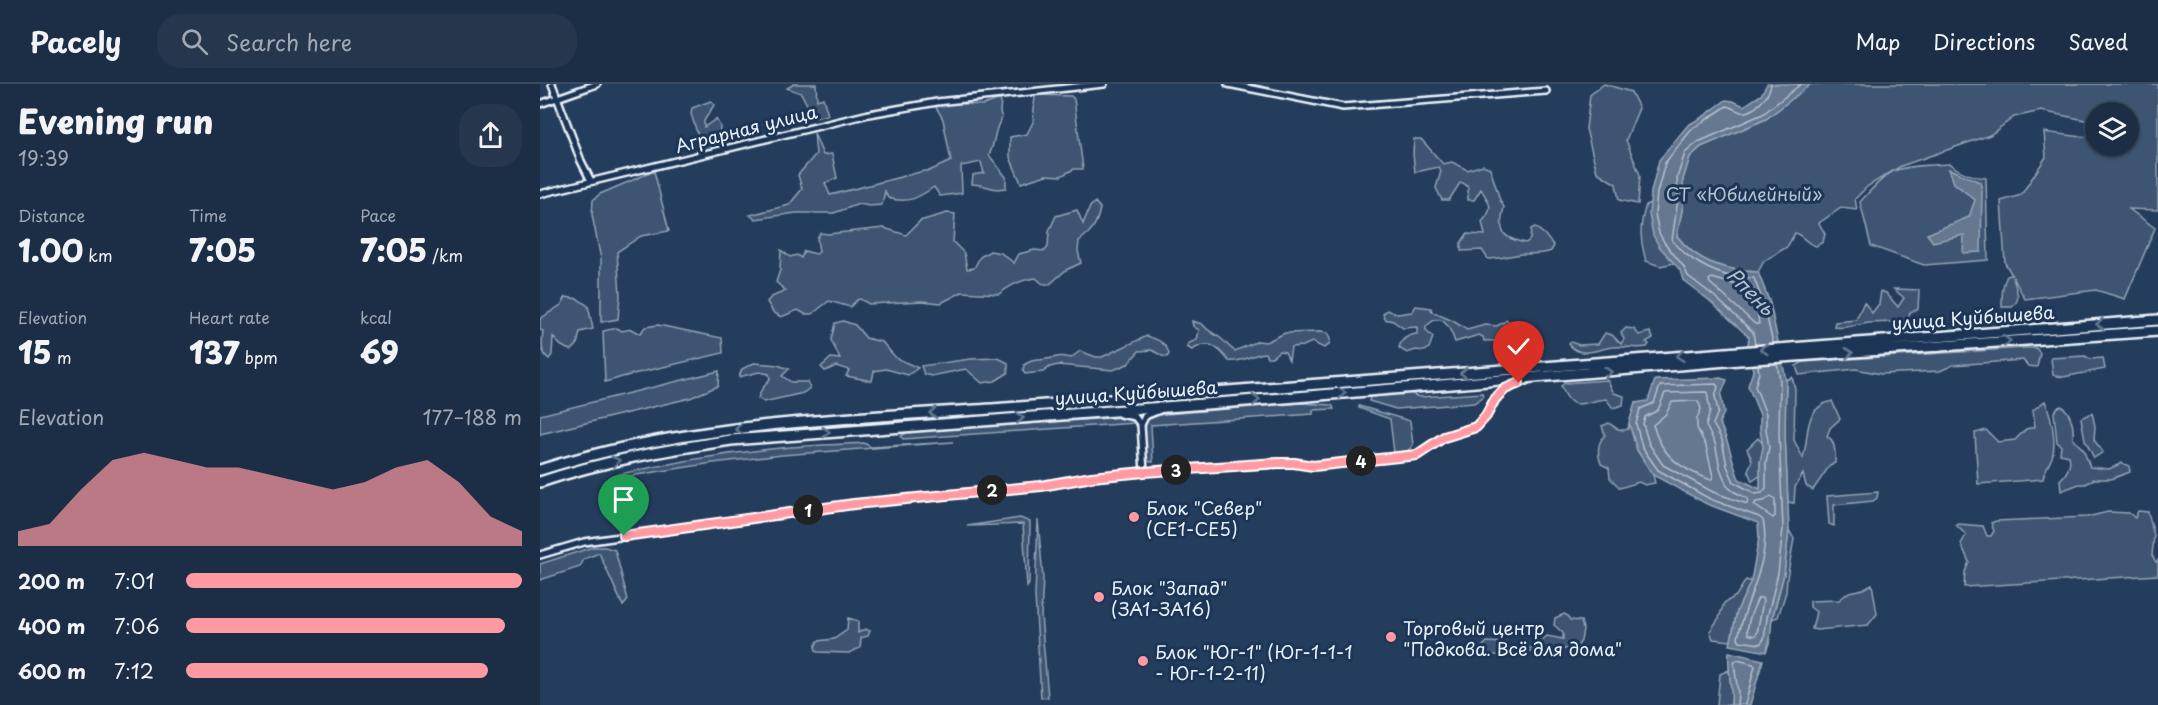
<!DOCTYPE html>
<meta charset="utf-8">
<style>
body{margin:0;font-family:"Playpen Sans",sans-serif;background:#25364d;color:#f1f3f6;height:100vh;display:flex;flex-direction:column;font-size:22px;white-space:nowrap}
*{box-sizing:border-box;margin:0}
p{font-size:20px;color:#a0a8b3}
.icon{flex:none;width:33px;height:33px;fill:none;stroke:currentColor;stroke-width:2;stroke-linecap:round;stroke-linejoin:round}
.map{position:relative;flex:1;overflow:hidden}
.side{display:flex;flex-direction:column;background:#1c2e46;width:540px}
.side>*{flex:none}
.tools{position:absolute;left:1545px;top:18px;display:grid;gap:12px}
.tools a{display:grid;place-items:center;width:54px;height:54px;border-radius:50%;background:#1c2e46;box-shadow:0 2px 4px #0004,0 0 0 2px #3a4a5f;font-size:30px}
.pin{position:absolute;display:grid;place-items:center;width:51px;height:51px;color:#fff;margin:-62px -26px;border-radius:50% 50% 50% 0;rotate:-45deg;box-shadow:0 0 6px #0007}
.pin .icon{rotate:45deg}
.km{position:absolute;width:30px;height:30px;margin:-15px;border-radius:50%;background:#222;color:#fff;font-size:16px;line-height:30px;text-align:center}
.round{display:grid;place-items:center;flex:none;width:63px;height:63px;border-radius:24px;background:#25364d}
.headline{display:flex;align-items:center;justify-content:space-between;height:102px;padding:0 18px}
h1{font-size:33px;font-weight:800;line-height:45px}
.metrics{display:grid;grid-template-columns:repeat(3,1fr);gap:9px;height:102px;padding:6px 18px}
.metrics div{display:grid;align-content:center}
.metrics b{font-size:30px;font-weight:800}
.metrics small{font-size:16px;font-weight:400}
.metrics p{font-size:16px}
.chart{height:168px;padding:12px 18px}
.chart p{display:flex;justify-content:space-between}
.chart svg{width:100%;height:108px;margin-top:6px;fill:#ff9aa2;opacity:.7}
ul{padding:0 18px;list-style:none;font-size:20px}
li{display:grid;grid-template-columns:96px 72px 1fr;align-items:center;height:45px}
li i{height:15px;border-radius:8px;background:#ff9aa2}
header{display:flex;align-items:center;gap:36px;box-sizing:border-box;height:84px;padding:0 30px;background:#1c2e46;border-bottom:2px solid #3a4a5f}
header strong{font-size:28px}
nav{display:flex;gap:33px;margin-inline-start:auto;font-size:21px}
.search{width:420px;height:54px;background:#25364d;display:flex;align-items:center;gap:15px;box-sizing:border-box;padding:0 21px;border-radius:24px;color:#a0a8b3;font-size:22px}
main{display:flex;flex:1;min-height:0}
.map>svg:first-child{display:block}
.green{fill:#3e5472;stroke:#93a2b5;stroke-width:1.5}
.water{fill:#657890;stroke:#99a8ba;stroke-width:1.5}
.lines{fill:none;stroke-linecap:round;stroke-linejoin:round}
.shore{stroke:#b4c1ce;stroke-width:1.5}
.minor-casing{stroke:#e8f1f8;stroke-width:10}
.trunk-casing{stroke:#e8f1f8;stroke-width:14}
.minor{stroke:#1d3557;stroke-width:5}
.trunk{stroke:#1d3557;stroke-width:9}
.oneway{stroke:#64778f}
.route-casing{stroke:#fff;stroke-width:12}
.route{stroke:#ff9aa2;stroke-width:8}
.poi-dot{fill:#ff9aa2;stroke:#1d3557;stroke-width:2}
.labels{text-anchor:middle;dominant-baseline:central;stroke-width:6;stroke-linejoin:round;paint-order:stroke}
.street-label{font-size:18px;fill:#e8f1f8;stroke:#1d3557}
.park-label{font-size:18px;fill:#b5c2d0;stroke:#1d3557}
.poi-label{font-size:18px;fill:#e8f1f8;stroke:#1d3557;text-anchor:start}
.water-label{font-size:20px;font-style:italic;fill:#b4c1ce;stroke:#1d3557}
</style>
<header>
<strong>Pacely</strong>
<div class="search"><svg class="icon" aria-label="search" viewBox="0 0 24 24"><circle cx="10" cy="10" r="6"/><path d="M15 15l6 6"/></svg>Search here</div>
<nav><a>Map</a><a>Directions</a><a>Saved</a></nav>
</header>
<main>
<section class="side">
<div class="headline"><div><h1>Evening run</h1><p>19:39</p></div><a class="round"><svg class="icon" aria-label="share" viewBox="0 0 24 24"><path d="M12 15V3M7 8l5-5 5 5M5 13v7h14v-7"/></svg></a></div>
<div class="metrics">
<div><p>Distance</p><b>1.00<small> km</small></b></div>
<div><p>Time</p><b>7:05</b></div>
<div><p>Pace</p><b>7:05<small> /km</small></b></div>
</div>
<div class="metrics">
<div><p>Elevation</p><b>15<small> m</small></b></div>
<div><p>Heart rate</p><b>137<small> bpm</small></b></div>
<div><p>kcal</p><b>69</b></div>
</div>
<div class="chart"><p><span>Elevation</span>177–188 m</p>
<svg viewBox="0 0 160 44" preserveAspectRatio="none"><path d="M0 44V38L10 35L20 21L30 9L40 6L50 9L60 12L70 12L80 15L90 18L100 21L110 18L120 12L130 9L140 18L150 32L160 38V44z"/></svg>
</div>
<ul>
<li><b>200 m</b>7:01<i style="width:100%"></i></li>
<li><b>400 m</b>7:06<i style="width:95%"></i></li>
<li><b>600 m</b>7:12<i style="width:90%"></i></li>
</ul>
</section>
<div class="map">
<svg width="1618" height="621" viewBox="0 0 1618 621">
<rect width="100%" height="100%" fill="#253d5d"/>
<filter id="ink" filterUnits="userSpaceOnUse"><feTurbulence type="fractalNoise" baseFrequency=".0167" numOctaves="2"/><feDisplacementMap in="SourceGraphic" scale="12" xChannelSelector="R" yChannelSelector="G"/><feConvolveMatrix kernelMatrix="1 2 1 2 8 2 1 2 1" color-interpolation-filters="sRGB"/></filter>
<g filter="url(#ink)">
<path class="green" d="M 254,0 L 276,0 L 277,16 L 283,14 L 288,31 L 274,34 L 261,9 L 247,4 Z
M 1064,0 L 1091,8 L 1099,24 L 1086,56 L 1100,91 L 1098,120 L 1079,116 L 1076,100 L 1057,88 L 1046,45 L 1050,11 Z
M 1271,0 L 1618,0 L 1618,126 L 1589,125 L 1615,144 L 1585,215 L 1556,206 L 1485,215 L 1473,193 C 1475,205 1483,214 1472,223 L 1462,223 C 1462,212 1462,201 1467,192 L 1472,191 L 1465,179 L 1461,117 L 1481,111 L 1506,73 L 1504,48 L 1542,53 L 1555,51 L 1556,62 L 1588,62 L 1588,28 L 1556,28 L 1555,38 L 1501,27 L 1474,33 L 1450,51 L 1361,82 L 1328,102 L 1315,115 L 1317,126 L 1301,124 L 1279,139 L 1285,150 L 1283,158 L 1276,162 C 1266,160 1264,152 1255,149 L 1247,163 L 1224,177 L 1218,188 C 1188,187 1156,178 1137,152 L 1144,116 L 1143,95 L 1150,73 L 1161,63 L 1226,35 Z
M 495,11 L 531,12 L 534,15 L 543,85 L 534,85 L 521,92 L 506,91 L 481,99 L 470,73 L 470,53 L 487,50 L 493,38 Z
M 461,15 L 460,28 L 462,34 C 453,46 456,58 449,71 L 466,93 L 466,104 C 448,107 448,100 432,100 L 433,91 L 444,89 L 441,78 L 421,82 L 422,109 L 400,112 L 394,103 C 378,114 368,120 348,114 L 345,107 L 342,121 L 329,122 L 319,120 L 294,129 L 256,129 L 215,135 L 210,131 L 249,121 L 262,105 L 258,91 L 276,70 L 274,49 L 283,71 L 292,70 L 297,94 L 285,99 L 290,111 L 384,87 L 389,87 L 411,77 L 403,35 L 396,23 L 407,19 L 443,21 Z
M 171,17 L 174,21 L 164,37 L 164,43 L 176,35 L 180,42 L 179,62 L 163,67 L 151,30 L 152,24 Z
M 874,55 L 881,55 L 903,80 L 912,78 L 927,86 L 943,81 L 950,84 L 960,116 L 964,123 C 958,148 961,154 986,159 L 990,155 L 991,145 L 995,143 L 1004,150 L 1014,162 L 1011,167 C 1001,171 993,169 982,170 C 971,171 960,175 948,175 L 942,166 L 921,167 L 921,159 L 927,150 L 945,151 L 942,138 C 955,123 950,121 941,105 L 934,116 L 928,116 L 928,103 L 923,99 L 920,99 L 909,116 L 902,116 L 896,104 L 901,87 L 899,83 L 875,88 L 873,70 Z
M 1410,80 C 1421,89 1432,93 1446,94 L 1448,176 L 1384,181 L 1331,162 L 1320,118 C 1329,108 1340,95 1352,88 C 1366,81 1395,81 1410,80 Z
M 114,87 L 129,147 L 101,152 L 77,168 L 80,211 L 78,235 L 61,238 L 61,175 L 52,131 L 53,116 L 60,110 Z
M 555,118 L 560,124 C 557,141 552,147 539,157 L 538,167 L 541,179 L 526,186 L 510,200 L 503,200 L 496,194 C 482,195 471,201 459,210 L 422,208 L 401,219 L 382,217 L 329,220 L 320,215 L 317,216 L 310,223 L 289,217 L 272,230 L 265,230 L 258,226 L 241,233 L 233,228 L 227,218 L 231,213 L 246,207 L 236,198 L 240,186 L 241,166 L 250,173 L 257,171 L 261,174 L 264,167 L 276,170 L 279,168 L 277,154 L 280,149 L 288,150 L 344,144 L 366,151 L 380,137 L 407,129 L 415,130 L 413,158 L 424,169 L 427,185 L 434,184 L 440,173 L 450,167 L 461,169 L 474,179 L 479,170 L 494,166 L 505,167 L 508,163 L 509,147 L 516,132 L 537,126 L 543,140 L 550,123 Z
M 1110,119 C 1108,143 1119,162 1134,179 L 1120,182 L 1106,177 C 1100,156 1099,142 1106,121 Z
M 1354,205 L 1379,206 L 1378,225 L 1370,228 L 1368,236 C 1355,239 1342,238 1328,239 C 1317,241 1305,245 1294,243 L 1295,238 L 1316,236 L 1324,218 L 1332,229 L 1339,220 L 1341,207 L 1346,209 L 1358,223 L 1364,214 Z
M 26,213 L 38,215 L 48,222 L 53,245 L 40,248 L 37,261 L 32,266 C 23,265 18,259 13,253 L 12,271 L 9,275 C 0,268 2,258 3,247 L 0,246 L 0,235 L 21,221 Z
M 876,222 L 891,224 L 892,228 L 913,237 L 927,246 L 945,241 L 957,242 L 967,236 L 981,249 L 997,255 L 1002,262 L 995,261 L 990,266 C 974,260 961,256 944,257 L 943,253 L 939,251 L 915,258 C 910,243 901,225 886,243 L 886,247 L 893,253 L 889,264 L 885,267 L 876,266 L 867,269 L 859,264 C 861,254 868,251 877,250 L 877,243 L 863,244 L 853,237 L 845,235 L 843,230 L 847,226 L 858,230 L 872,228 Z
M 303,237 L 315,241 L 326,254 L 342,258 L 356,274 L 378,284 L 368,291 L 346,285 L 334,287 L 332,297 L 306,292 L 309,286 L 296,282 L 285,287 L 281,283 L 291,274 L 300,275 L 291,256 L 295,239 Z
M 652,237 L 662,240 C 668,247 671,248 679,253 C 685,257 688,263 695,267 L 718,257 L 726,258 L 745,249 L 780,248 L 787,249 L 790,255 L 789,261 L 784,264 L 772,258 L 763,262 L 751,263 L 749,276 L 745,268 L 739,267 L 732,273 L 727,273 L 725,269 C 712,270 702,279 689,277 C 677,262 669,255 652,266 L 647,263 L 649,259 L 657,256 L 659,246 L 653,242 Z
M 118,241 L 182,254 L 183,269 L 93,290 L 65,298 L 63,247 L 77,244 L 82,247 L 91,245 L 100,250 L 105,243 Z
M 1086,244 L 1094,245 L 1099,251 L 1110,248 L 1113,254 L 1106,258 L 1109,260 L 1107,263 C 1095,265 1084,262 1073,263 C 1059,264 1041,276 1029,260 L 1031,258 L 1039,261 L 1058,260 L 1065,249 L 1072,251 L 1081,260 L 1084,255 L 1081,249 Z
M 607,252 C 618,256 626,258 629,270 L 627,273 L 622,272 L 612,266 L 599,267 L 588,280 L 573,286 L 518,281 L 510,283 L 503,288 L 485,290 L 483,287 L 484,281 C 495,274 496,277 507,275 C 518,273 520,271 531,274 L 540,267 L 556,273 L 562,273 Z
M 1484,264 L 1496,264 L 1500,269 L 1497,283 L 1488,282 L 1483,276 L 1413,281 L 1400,287 L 1341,290 L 1316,285 L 1259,291 L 1256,282 L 1263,278 Z
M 1545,272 L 1550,275 L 1563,274 L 1565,285 L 1523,293 L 1513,291 L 1511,274 Z
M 458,274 L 468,279 L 468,289 L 455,297 L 442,299 L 426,285 L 391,292 L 384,290 L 381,282 L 430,275 Z
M 214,279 L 238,281 L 249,285 L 242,292 L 251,298 L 268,298 L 270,304 L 263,309 L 224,318 L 218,314 L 222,305 L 230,295 L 229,290 L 219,288 L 199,293 L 202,285 Z
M 179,287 L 178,302 L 150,314 L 0,350 L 0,331 Z
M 1252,293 L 1255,305 L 1254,356 L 1263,374 C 1270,350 1262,325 1292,317 L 1300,335 L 1290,344 L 1287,352 C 1296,357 1295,369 1295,379 L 1290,381 L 1273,406 L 1266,402 L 1263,390 L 1255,403 L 1254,419 L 1248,418 L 1245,349 L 1246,296 Z
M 1067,296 L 1074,309 L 1084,312 L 1083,321 L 1073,324 L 1066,315 C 1041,317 1033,331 1021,302 L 1025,299 Z
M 870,309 L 879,313 L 943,309 L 944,312 L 934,319 L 856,325 L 829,317 L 830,313 Z
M 1505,317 C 1511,331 1516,354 1513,369 C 1512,378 1504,385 1503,395 L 1438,400 L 1435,349 L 1446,346 L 1458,358 L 1475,356 L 1486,345 L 1495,343 L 1493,326 Z
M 762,319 L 792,321 L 794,325 L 773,326 L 773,330 L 611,341 L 613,378 L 607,377 C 606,363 599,338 614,331 Z
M 819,322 L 870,337 L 873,361 L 867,368 L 854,369 L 850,335 L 819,324 Z
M 1522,322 C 1532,330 1534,342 1533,355 L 1543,365 L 1550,383 L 1569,385 L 1582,379 L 1589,382 L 1590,388 L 1571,395 L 1554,395 L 1546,400 L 1539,400 L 1521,407 L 1520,396 C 1527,389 1532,381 1529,372 L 1520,370 L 1521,362 L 1517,358 L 1514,328 L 1518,323 Z
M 1552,329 L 1555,342 L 1554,356 L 1563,368 L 1554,374 L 1545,356 L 1541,334 Z
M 585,333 L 593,335 L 595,339 L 363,355 L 361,352 L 368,348 Z
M 1069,339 C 1076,344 1080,348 1088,345 L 1089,339 L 1097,366 L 1113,391 L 1115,399 L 1105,401 L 1099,398 L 1080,404 L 1070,394 L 1069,384 L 1061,380 C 1057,369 1057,359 1065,351 L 1062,342 Z
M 1218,354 L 1224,361 L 1220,378 L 1221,391 L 1212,397 L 1208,387 L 1212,376 L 1207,365 Z
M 413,358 L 242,371 L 173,379 L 96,391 L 81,398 L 80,390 C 133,378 187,369 241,364 C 269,361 297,361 324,359 L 331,363 Z
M 1338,408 L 1337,414 L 1333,417 L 1294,421 L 1294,442 L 1289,440 L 1287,412 Z
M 1598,427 L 1608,428 L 1614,452 L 1612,471 L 1616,478 L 1618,476 L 1618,491 L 1424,503 L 1425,488 L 1429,478 L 1421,460 L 1426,451 L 1416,441 L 1418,440 L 1443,442 L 1447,452 L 1451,452 L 1454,447 L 1451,439 L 1456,437 L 1547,433 L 1568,428 L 1589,429 L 1595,434 Z
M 480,434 L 490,438 L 489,500 L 487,503 L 483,440 L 427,442 Z
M 498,436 L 503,494 L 501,532 L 508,613 L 501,614 L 495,511 Z
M 1249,446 L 1254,455 L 1247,494 L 1246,508 L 1238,533 L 1232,535 L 1244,490 Z
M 53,463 L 65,463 L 75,466 L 88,516 L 83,522 L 59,469 L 44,475 L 40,483 L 0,496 L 0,480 Z
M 1206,496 L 1211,498 L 1197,527 L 1191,557 L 1173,555 L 1170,547 L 1179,534 L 1184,519 L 1196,512 Z
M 1332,500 L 1337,530 L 1328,541 L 1277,546 L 1272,545 L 1276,528 L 1270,523 L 1270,517 L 1299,516 L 1309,508 L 1323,505 Z
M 1024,530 L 1028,532 L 1030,536 L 1041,537 L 1043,545 L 1041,557 L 1037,563 L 1019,566 L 982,567 L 968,571 L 943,571 L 941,564 L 947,558 L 965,559 L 970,565 L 991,564 L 1007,552 L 1023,555 L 1023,549 L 1014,541 L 1015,534 Z
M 308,534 L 318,537 L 318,549 L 325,545 L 330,547 L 328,552 L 321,554 L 320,564 L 309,569 L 277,568 L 275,563 L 278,557 L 294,555 L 307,546 Z
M 1189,586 L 1192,610 L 1191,621 L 1177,621 L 1180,590 Z"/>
<path class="water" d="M 1227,0 L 1271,0 L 1226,35 L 1161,63 L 1150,73 L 1143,95 L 1144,116 L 1137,152 C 1156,178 1188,187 1218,188 L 1230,219 L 1246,296 L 1245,349 L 1249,446 L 1244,490 L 1232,535 L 1230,556 L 1226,568 L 1190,561 L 1197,527 L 1211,497 L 1219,454 L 1218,439 L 1167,420 L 1113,391 L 1097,366 L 1089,339 L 1095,319 L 1108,317 L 1115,296 L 1180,294 L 1187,296 L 1181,311 L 1184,329 L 1179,339 C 1190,357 1191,376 1199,395 L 1220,405 L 1220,378 L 1223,363 L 1220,346 L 1220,331 L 1208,302 L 1213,287 L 1208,260 L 1209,253 L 1170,217 L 1143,196 L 1140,186 L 1119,162 L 1113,151 L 1109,130 L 1111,108 L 1119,76 L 1148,41 L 1164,32 L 1186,16 L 1193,17 L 1204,22 L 1221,11 Z
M 1409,85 L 1440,98 L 1442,106 L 1441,168 L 1423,169 L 1424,151 L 1393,158 L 1387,150 L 1429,133 L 1435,116 L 1414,99 Z
M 1189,568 L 1223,576 L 1210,621 L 1191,621 C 1193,603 1187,586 1189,568 Z"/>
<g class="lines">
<path class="shore" d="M 1172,194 L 1193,200 L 1208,202 L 1217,223 L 1219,240 L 1215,240 L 1170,199 L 1169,196 Z
M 1233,259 L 1224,221 L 1214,194 C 1207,193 1201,194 1194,193 C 1172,189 1145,174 1132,156 L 1138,115 L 1137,94 L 1145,69 L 1158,58 L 1223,30 L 1261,0
M 1215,261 L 1213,248 L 1174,212 L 1148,192 L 1144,183 L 1124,158 L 1119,149 L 1115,130 L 1117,109 L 1125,79 L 1152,45 L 1187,22 C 1193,23 1195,26 1201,28 C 1213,31 1230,11 1231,0
M 1218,281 L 1219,289 L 1215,302 L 1226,330 L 1226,345 L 1229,363 L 1226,379 L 1226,404 L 1222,409 L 1216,410 L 1194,398 L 1187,382 L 1182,356 L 1173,340 L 1178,328 L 1175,312 L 1178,303 L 1176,300 L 1120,302 L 1114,319 L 1100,325 L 1096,340 L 1102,363 L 1118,386 L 1170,415 L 1219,433 L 1223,436 C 1232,475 1205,516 1198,554 L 1200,557 L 1220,560 L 1224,555 L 1227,534 L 1238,489 L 1243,445 L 1239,349 L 1240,297 L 1237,279
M 1167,308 L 1170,327 L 1166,342 L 1175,359 L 1180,384 L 1187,402 L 1193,407 L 1208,415 L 1207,420 L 1173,408 L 1123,381 L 1109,360 L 1103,340 L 1105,333 L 1118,326 L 1125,309 Z
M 1157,317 L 1159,319 L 1161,325 L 1157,334 L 1157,344 L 1166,362 L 1173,393 L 1171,396 C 1141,385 1122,373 1113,341 L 1126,330 L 1132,318 Z
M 1231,412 L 1235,415 L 1235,432 L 1233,434 L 1214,421 L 1216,418 L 1224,417 Z
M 1218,514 L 1222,514 L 1223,517 L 1217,549 L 1214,552 L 1208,550 C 1206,539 1213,525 1218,514 Z
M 1197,621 L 1198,609 L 1194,579 L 1197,576 L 1213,580 L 1215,582 L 1205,621"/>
<g class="minor-casing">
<path id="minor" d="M 12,0 L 41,77 L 51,97
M 688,0 L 803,23 L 1006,7
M 0,20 L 57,0
M 0,110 L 329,30 L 397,18 L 564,0
M 580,330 L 595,333 L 601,341
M 604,388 L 601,341 L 605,332 L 620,326
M 0,471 L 44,458 L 314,420 L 501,402 L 552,393 L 624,386 L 754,379 L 773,382 L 877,371 L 904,353 L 936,343 L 946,331 L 955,315 L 965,305 L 986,297"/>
</g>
<g class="trunk-casing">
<path id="trunk" d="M 0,386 C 145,339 301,335 452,325 L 1618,236
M 0,398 C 62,377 126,366 191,356 L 744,314 L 1199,276 L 1618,247"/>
</g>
<use href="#minor" class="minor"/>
<use href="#trunk" class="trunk"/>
</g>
<defs><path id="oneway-chevron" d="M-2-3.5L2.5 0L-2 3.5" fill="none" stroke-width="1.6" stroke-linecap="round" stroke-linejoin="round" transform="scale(1.5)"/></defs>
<g class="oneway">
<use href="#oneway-chevron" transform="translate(1560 240) rotate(176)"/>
<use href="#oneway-chevron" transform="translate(1467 257) rotate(-5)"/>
<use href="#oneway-chevron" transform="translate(1224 265) rotate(176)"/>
<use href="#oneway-chevron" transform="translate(1309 269) rotate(-4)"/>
<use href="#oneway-chevron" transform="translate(1140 272) rotate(175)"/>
<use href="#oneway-chevron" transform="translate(1068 288) rotate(-5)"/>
<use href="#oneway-chevron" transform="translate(924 289) rotate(176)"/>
<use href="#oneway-chevron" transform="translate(802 309) rotate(-5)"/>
<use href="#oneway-chevron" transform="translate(716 316) rotate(-4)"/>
<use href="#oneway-chevron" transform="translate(393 329) rotate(176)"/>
<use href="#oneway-chevron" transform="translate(480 334) rotate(-4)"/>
<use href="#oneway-chevron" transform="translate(199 345) rotate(174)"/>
<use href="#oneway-chevron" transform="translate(286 348) rotate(-4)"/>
<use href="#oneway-chevron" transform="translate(76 377) rotate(-13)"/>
</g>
</g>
<g class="lines" filter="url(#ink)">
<g class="route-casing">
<path id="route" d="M 84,452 L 314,420 L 501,402 L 552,393 L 604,388 L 737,379 L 754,379 L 773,382 L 877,371 L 904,353 L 936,343 L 946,332 L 955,315 L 965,305 L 979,299"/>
</g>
<use href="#route" class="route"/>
</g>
<g class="poi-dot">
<circle cx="594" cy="433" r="6"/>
<circle cx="559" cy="513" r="6"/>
<circle cx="851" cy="553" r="6"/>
<circle cx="603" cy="577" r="6"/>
</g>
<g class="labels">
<g class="street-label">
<text transform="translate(206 44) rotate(-14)">Аграрная улица</text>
<text transform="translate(1433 233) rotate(-4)">улица Куйбышева</text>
<text transform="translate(596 308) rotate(-4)">улица Куйбышева</text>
</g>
<g class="park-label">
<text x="1204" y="109">СТ «Юбилейный»</text>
</g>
<g class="poi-label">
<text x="606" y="423">Блок "Север"<tspan x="606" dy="21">(СЕ1-СЕ5)</tspan></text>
<text x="571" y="503">Блок "Запад"<tspan x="571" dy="21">(ЗА1-ЗА16)</tspan></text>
<text x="863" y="543">Торговый центр<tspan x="863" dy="21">"Подкова. Всё для дома"</tspan></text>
<text x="615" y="567">Блок "Юг-1" (Юг-1-1-1<tspan x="615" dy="21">- Юг-1-2-11)</tspan></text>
</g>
<g class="water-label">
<text transform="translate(1211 207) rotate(45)">Рпень</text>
</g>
</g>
</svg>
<div class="tools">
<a><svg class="icon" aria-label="layers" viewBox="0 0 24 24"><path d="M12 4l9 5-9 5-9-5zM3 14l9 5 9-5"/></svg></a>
</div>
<div class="pin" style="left:84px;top:452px;background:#1e9e55"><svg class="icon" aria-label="arrive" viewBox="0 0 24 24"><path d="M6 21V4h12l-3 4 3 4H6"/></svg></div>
<div class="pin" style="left:979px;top:299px;background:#d93025"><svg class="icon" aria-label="check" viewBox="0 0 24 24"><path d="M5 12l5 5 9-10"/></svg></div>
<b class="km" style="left:268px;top:426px">1</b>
<b class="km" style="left:452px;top:406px">2</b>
<b class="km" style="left:636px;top:386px">3</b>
<b class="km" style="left:821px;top:377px">4</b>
</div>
</main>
